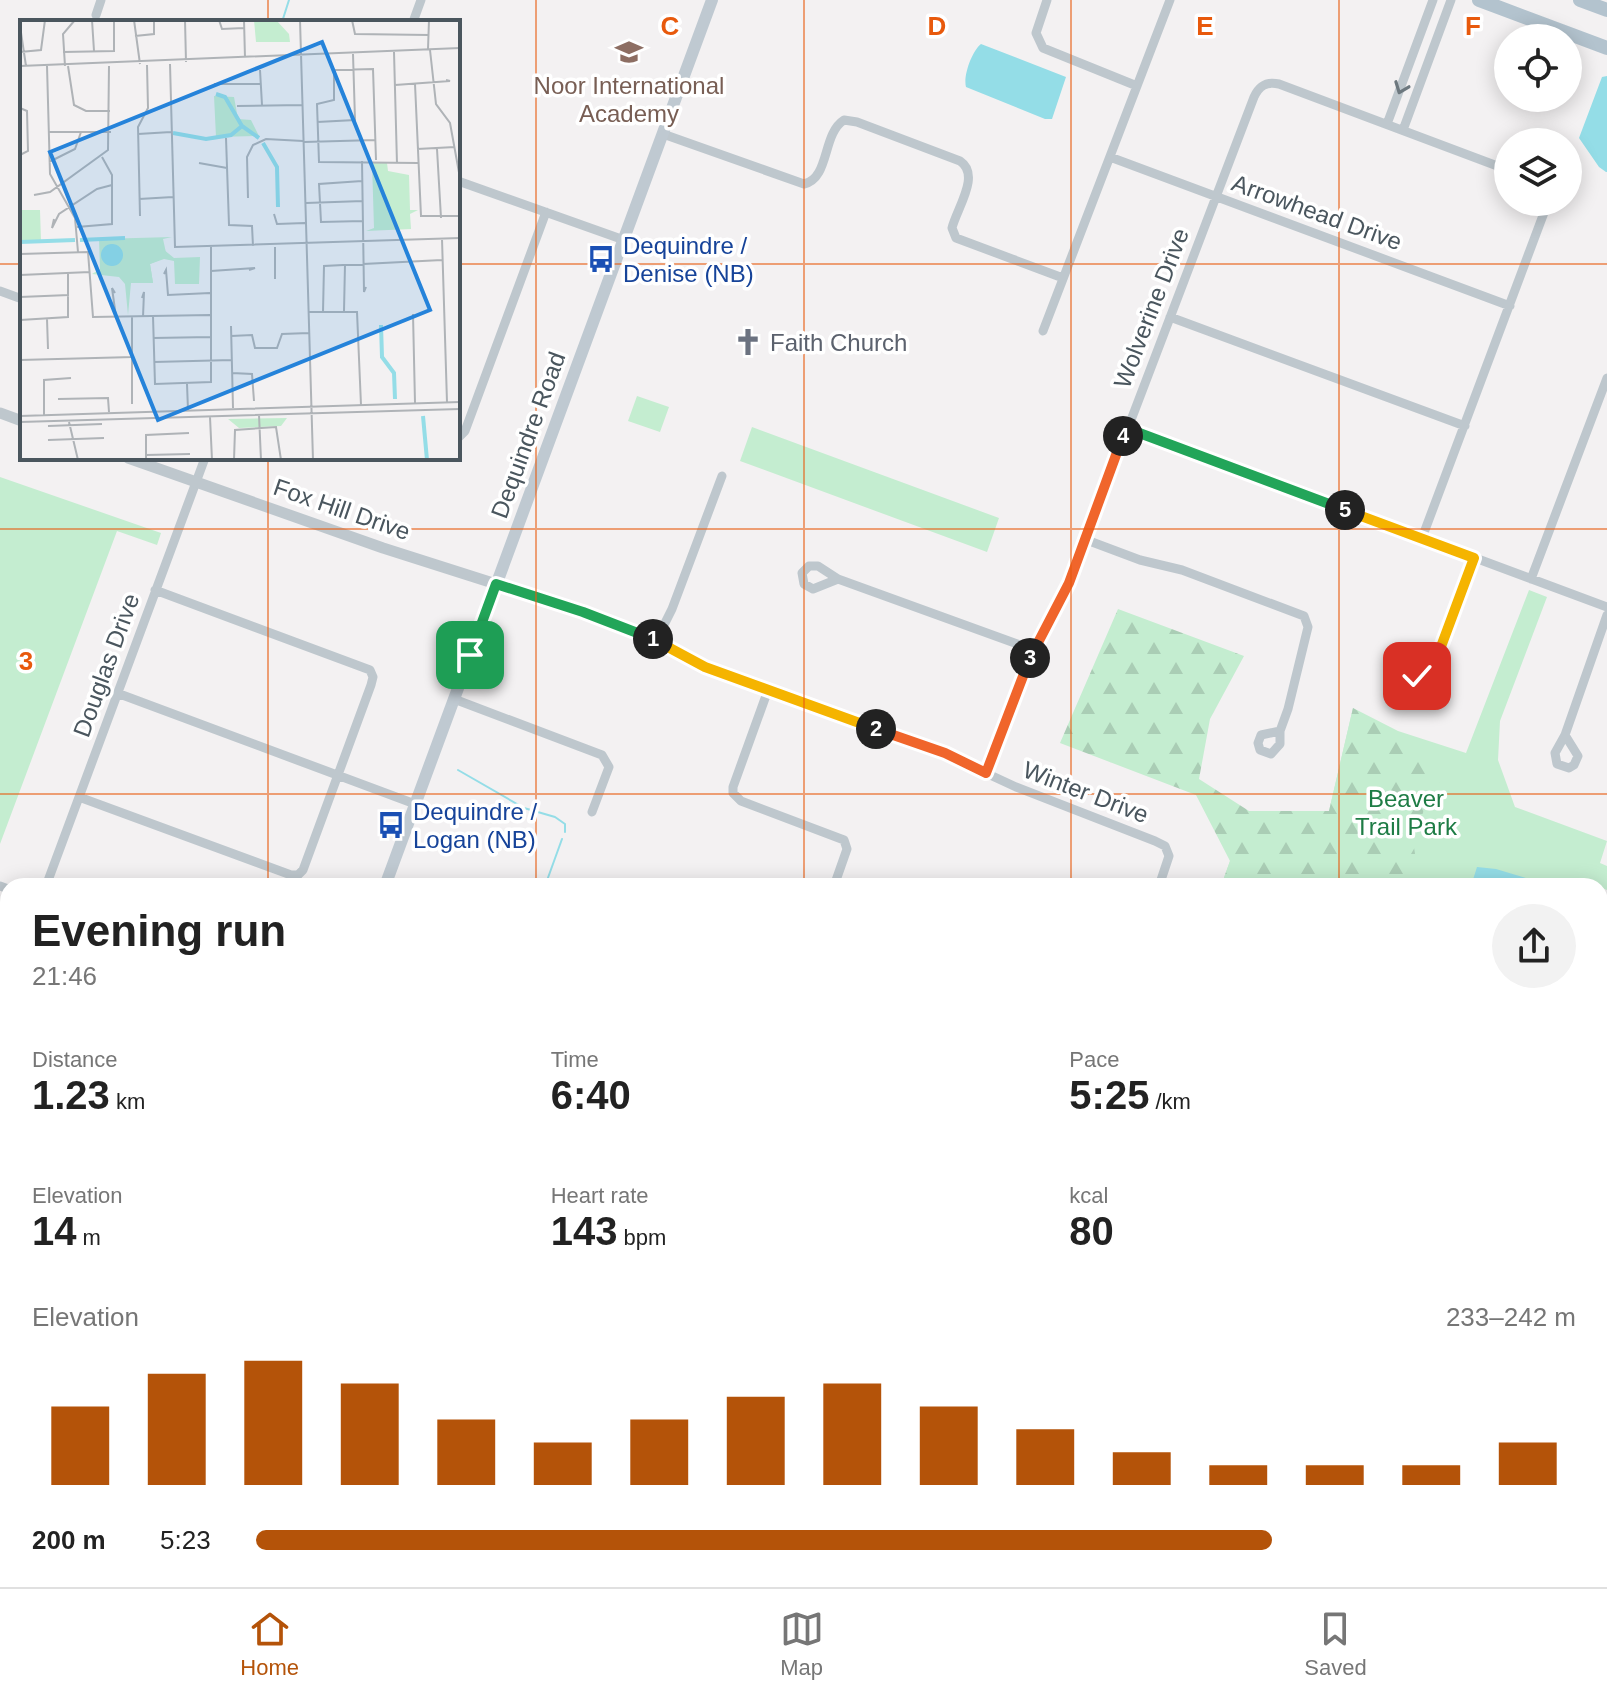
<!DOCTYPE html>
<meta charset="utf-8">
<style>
body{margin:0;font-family:Helvetica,sans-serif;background:#f2f2f2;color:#222;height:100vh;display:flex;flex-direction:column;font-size:30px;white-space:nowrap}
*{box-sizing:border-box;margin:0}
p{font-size:26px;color:#767676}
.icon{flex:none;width:44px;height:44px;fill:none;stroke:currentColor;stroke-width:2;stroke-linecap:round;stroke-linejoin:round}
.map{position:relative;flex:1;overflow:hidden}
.details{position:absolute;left:0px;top:878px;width:1608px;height:710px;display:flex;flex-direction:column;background:#fff;border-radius:24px 24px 0 0;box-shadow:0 4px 20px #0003}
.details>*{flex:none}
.fabs{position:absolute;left:1494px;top:24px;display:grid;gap:16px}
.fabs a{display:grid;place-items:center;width:88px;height:88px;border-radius:50%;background:#fff;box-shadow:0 4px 20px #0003;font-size:40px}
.pin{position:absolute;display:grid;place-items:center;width:68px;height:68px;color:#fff;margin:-34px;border-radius:16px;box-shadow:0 4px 12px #0006}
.km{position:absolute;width:40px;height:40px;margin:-20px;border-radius:50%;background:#222;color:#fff;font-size:22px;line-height:40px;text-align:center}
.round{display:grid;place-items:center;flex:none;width:84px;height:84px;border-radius:42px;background:#f2f2f2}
.overview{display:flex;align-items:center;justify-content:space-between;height:136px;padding:0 32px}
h1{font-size:44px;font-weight:700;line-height:60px}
.figures{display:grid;grid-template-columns:repeat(3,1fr);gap:12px;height:136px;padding:8px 32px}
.figures div{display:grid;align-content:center}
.figures b{font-size:40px;font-weight:700}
.figures small{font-size:22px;font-weight:400}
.figures p{font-size:22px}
.chart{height:224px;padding:16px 32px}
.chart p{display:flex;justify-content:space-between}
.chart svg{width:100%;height:144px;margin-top:8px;stroke:#b45309;stroke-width:6}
ul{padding:0 32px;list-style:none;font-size:26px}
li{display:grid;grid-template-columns:128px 96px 1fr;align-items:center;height:60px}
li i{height:20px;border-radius:10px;background:#b45309}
.tab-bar{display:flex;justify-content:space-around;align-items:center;height:112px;border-top:2px solid #e0e0e0;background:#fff;font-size:22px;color:#767676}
.tab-bar a{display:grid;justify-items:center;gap:4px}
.tab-bar .selected{color:#b45309}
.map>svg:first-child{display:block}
.green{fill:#c4edd0}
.forest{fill:url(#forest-firs)}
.water{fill:#94dde7}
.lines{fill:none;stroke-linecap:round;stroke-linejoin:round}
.stream{stroke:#94dde7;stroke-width:2}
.minor{stroke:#bec7cd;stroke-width:9}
.tertiary{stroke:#bec7cd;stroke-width:11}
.secondary{stroke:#bfc9d1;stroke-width:12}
.primary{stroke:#b3c3ce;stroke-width:14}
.oneway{stroke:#6d787f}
.split-1-casing{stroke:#fff;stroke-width:16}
.split-2-casing{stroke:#fff;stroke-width:16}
.split-3-casing{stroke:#fff;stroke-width:16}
.split-4-casing{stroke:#fff;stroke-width:16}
.split-5-casing{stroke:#fff;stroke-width:16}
.split-6-casing{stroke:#fff;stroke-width:16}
.split-1{stroke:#22a559;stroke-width:10}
.split-2{stroke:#f5b400;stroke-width:10}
.split-3{stroke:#f0652b;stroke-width:10}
.split-4{stroke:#f0652b;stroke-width:10}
.split-5{stroke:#22a559;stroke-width:10}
.split-6{stroke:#f5b400;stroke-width:10}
.grid{fill:none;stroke:#e8590c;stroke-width:2;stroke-opacity:0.55}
.labels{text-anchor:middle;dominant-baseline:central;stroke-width:7;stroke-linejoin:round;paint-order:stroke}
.education-label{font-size:24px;fill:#785e54;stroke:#fff}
.street-label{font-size:24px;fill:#4a565e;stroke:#fff}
.transit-label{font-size:24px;fill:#164399;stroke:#fff;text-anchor:start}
.worship-label{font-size:24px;fill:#5b616d;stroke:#fff;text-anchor:start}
.park-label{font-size:24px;fill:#1e7c45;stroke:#fff}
.inset-river{fill:none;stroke:#94dde7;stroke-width:4}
.inset-road{fill:none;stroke:#afb3b7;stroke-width:2}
.view{fill:#2583da;fill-opacity:0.15;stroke:#2583da;stroke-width:4}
.inset-edge{fill:none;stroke:#4a565e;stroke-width:4}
.grid-label{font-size:26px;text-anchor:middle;font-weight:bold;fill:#e8590c;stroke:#fff;stroke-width:7;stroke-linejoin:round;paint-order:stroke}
</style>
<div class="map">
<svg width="1607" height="1587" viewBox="0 0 1607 1587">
<defs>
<pattern id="forest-firs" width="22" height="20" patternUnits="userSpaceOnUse" patternTransform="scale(2)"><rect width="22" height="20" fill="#c4edd0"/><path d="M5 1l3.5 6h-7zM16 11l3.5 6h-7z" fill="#aacdb5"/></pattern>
</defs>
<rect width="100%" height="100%" fill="#f3f1f2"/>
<path class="green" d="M 637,396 L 669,407 L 660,432 L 628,421 Z
M 752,427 L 999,518 L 987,552 L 740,461 Z
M 0,477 L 161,533 L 157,545 L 117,531 L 0,844 Z
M 1529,590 L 1547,597 L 1500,721 L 1498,760 L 1515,807 L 1607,841 L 1600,863 L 1607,866 L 1607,890 L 1594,885 L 1221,886 L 1230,861 L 1226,812 L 1329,811 L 1353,708 L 1398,731 L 1466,753 Z"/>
<path class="forest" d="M 1118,609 L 1244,656 L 1210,719 L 1199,779 L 1249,811 L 1329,811 L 1353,708 L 1456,771 L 1432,787 L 1413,841 L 1418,873 L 1414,886 L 1221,886 L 1230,861 L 1196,795 L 1060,743 Z"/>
<path class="water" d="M 981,44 L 1066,77 L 1052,119 L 1045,119 L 966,87 C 963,76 972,51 981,44 Z
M 1607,76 L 1607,172 L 1606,172 L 1599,167 L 1579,138 L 1602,77 Z
M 1477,867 L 1496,869 L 1552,886 L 1471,886 Z"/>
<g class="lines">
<path class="stream" d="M 282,22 L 289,0
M 458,770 L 524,808 L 555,817 L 565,824 L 565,832
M 545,886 L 562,839
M 1600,1066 L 1607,1068"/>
<path class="minor" d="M 1047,0 L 1036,33 L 1043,48 L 1137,86
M 96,15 L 101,0
M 413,22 L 421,0
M 1387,124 L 1433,0
M 1403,130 L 1451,0
M 663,134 L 804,184 C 830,178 822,134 844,120 L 857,122 L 960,161 C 981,175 957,208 952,228 L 956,238 L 1063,278
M 1110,157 L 1510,306
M 458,181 L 624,240
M 0,291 L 22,299
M 1170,317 L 1465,426
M 1043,331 L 1170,0
M 1126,428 L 1607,607
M 458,438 L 465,431 L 546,212
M 1422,538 L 1548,202
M 1084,539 L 1140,560 L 1182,570 L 1304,616 L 1308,627 L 1288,709 L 1280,731 L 1280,744 L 1271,754 L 1260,750 L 1258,743 L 1261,735 L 1280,731
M 838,579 L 813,589 L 804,584 L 802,573 L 809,566 L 818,566 L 838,579 L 1034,650
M 1531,579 L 1607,378
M 496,584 L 639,632 L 705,667 L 934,749 L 1016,787 L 1155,841 L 1165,846 L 1169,856 L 1159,886
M 656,641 L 672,609 L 722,476
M 1439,652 L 1418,663 L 1415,671 L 1420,680 L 1430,682 L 1438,675 L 1439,652 L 1474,558
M 768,690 L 733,787 L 733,793 L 741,801 L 844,840 L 847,849 L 834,886
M 117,693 L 415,804
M 454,699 L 602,755 L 609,767 L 592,812
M 1565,735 L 1578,756 L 1574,765 L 1569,768 L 1557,764 L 1555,753 L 1565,735 L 1607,615
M 986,773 L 1034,650 L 1069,583 L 1254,97 C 1259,86 1266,81 1279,84 L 1508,170
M 79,797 L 291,875 L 298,875 L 303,870 L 371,685 L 373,677 L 370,670 L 155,590
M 0,886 L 8,889
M 46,886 L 205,458
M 0,1003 L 8,1006
M 0,1122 L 8,1124
M 1600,1142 L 1607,1144
M 1600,1271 L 1607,1270
M 1600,1403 L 1607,1401
M 0,1412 L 8,1391
M 1600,1530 L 1607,1532
M 375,1580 L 375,1587
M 593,1580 L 610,1587
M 1296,1580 L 1314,1587
M 355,1587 L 355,1580
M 895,1587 L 898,1580
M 1038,1587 L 1048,1580
M 1249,1587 L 1252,1580
M 1425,1587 L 1430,1580"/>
<path class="tertiary" d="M 0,413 L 22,421
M 128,458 L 383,548 L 496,584"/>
<path class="secondary" d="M 385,886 L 712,0
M 0,1510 L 8,1513
M 201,1580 L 221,1587
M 125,1587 L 128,1580"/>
<path class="primary" d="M 1479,0 L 1607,48
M 1580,0 L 1607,10"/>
</g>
<defs><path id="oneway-chevron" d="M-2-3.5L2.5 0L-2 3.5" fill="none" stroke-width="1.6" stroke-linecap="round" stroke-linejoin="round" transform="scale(2)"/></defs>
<use class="oneway" href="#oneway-chevron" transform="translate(1401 88) rotate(111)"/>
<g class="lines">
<g class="split-1-casing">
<path id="split-1" d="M 470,655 L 496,584 L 583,612 L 653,639"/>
</g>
<g class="split-2-casing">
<path id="split-2" d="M 653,639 L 705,667 L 876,729"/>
</g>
<g class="split-3-casing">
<path id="split-3" d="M 876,729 L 945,753 L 986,773 L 1030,658"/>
</g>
<g class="split-4-casing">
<path id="split-4" d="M 1030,658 L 1069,583 L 1123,436"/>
</g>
<g class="split-5-casing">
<path id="split-5" d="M 1123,436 L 1126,428 L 1345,510"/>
</g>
<g class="split-6-casing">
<path id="split-6" d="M 1345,510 L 1474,558 L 1439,652 L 1418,663 L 1417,676"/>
</g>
<use href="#split-1" class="split-1"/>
<use href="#split-2" class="split-2"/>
<use href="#split-3" class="split-3"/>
<use href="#split-4" class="split-4"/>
<use href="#split-5" class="split-5"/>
<use href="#split-6" class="split-6"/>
</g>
<path class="grid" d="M 268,0 L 268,22M 536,0 L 536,886M 804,0 L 804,886M 1071,0 L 1071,886M 1339,0 L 1339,886M 0,264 L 22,264M 458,264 L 1607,264M 268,458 L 268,886M 0,529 L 1607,529M 0,794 L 1607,794M 0,1058 L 8,1058M 1600,1058 L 1607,1058M 0,1322 L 8,1322M 1600,1322 L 1607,1322M 268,1580 L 268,1587M 536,1580 L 536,1587M 804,1580 L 804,1587M 1071,1580 L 1071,1587M 1339,1580 L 1339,1587"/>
<defs>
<g id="school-bare" transform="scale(2.16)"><path d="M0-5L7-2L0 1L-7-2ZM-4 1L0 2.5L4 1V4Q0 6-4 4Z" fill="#8d6e63" stroke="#fff" stroke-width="2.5" paint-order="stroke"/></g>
<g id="bus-bare" transform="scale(2.16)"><path d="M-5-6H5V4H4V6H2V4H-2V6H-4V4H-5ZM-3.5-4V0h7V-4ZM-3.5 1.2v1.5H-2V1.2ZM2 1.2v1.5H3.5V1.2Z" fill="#1a4fb4" stroke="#fff" stroke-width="2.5" paint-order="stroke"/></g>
<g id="church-bare" transform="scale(2.16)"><path d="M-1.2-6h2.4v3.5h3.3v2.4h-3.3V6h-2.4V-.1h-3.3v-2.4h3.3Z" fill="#6b7280" stroke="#fff" stroke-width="2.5" paint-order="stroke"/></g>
</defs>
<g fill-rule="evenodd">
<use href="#school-bare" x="629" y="52"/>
<use href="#bus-bare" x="601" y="259"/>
<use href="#church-bare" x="748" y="342"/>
<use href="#bus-bare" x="391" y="825"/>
</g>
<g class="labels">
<g class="education-label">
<text x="629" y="85">Noor International<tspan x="629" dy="28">Academy</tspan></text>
</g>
<g class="street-label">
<text transform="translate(1317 212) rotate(20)">Arrowhead Drive</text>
<text transform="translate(1151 308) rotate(-69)">Wolverine Drive</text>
<text transform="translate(528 435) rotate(-70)">Dequindre Road</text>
<text transform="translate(342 509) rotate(19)">Fox Hill Drive</text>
<text transform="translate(106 665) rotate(-70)">Douglas Drive</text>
<text transform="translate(1086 792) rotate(21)">Winter Drive</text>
</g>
<g class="transit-label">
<text x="623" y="245">Dequindre /<tspan x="623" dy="28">Denise (NB)</tspan></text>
<text x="413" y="811">Dequindre /<tspan x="413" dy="28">Logan (NB)</tspan></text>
</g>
<g class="worship-label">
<text x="770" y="342">Faith Church</text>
</g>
<g class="park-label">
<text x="1406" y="798">Beaver<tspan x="1406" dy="28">Trail Park</tspan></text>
</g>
</g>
<g transform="translate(20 20)">
<rect width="440" height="440" fill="#f3f1f2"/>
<path d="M 352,143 L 367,143 L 368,151 L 389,155 L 390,190 L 398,190 L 390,194 L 391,209 L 346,211 L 354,208 ZM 0,190 L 20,190 L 21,221 L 0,222 ZM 152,217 L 143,219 L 147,237 L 130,244 L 133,263 L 111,263 L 108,295 L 105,264 L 99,257 L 72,254 L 80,249 L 79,219 ZM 267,398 L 261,406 L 219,408 L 208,399 Z" fill="#c4edd0"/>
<path d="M 194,76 L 214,77 L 218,99 L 231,100 L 239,116 L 196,117 ZM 111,219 L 143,219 L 143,229 L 154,238 L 180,237 L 179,264 L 155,264 L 154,241 L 144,239 L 130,244 L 133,263 L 111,259 Z" fill="#c4edd0"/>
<path d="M 234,0 L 256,0 L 269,14 L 270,22 L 236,22 Z" fill="#c4edd0"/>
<path d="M81 235a11 11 0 1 1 22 0a11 11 0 1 1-22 0Z" fill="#94dde7"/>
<path class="inset-river" d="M 196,74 L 205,77 L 222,106 L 239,118M 153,113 L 186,119 L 211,115 L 222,106M 243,123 L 257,147 L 258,187M 60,220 L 105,218M 0,222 L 55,220M 361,305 L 362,337 L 374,353 L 375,379M 403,396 L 407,440"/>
<path class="inset-road" d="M 72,0 L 74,31M 114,0 L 120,44M 165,0 L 166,42M 199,0 L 202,9 L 224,8M 224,0 L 225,38M 280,0 L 293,440M 332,0 L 335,14 L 409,15M 0,6 L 6,46M 115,16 L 134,14 L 134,0M 408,29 L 409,0M 410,30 L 416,84 L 430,103 L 440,158M 0,32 L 21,30 L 25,0M 43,32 L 94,31 L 94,0M 374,32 L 377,144M 150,44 L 155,227 L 440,218M 0,46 L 440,28M 27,46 L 30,154 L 55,198 L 58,232M 45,46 L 43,14 L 55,0M 48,46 L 54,85 L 66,91 L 90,91M 240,50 L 242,85M 194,64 L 241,64M 395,64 L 401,196 L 440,196M 375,65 L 430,61 L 426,60M 217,86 L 282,85M 0,88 L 7,91 L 8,131 L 0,135M 297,102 L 335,100 L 333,34M 29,112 L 91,112M 118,114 L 151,112M 206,118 L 209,205 L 232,206 L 233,226M 284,122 L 356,120M 397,129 L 435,127M 417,129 L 421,198M 356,140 L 353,49 L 314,50 L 314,80 L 297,84 L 299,142 L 398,143M 342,141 L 344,272 L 346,267M 29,142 L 55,129 L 61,112M 179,143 L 207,148M 342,161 L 299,164 L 301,202 L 343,201M 14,175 L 30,172 L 88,130 L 89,46M 228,178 L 227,137 L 233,125 L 246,119 L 283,121M 119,179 L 153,177M 286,183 L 343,181M 254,194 L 257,204 L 285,203M 120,196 L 118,107 L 128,88 L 127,45M 34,199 L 32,208 L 39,194 L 77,169 L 92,165M 57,207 L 92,204 L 92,155 L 82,137M 422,219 L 427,382M 255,227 L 255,259M 0,234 L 68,232 L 73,297 L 190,295M 191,251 L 235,248 L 229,250M 144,254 L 146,250 L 148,275 L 190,273M 0,255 L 70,252M 95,273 L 92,268 L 96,297M 0,277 L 49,275M 122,278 L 124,272 L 123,297M 324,291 L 325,244M 289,292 L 337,292 L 341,385M 303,292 L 304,246 L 422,240M 393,294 L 395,383M 133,296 L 135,364 L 191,362 L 191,227M 112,297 L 112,384M 27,299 L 28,329M 0,300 L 48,297 L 48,253M 211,306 L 213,388M 211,316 L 232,315 L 235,328 L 257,328 L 262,314 L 289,313M 133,318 L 191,317M 0,340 L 113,337M 134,342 L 212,340M 212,353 L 232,354 L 234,381M 167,364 L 168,390M 38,379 L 88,378 L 89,392M 24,395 L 24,360 L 51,358M 239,395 L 241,440M 0,396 L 440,382M 190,397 L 192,440M 0,402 L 440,389M 49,402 L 58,440M 28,406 L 82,404M 28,420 L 84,418M 126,435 L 170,434M 126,440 L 126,415 L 169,413M 214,440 L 215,410 L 256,407 L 261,440"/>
<path class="view" d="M 302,22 L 410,290 L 138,400 L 30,132 Z"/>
<rect width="440" height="440" class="inset-edge"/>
</g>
<g class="grid-label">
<text x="670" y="35">C</text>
<text x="937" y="35">D</text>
<text x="1205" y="35">E</text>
<text x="1473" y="35">F</text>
<text x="26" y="670">3</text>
</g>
</svg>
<div class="fabs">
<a><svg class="icon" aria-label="locate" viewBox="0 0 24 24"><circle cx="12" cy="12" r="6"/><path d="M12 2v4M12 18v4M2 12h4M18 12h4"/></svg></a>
<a><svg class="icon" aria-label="layers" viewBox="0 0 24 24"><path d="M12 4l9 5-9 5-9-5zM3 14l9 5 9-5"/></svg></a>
</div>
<div class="pin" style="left:470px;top:655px;background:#1e9e55"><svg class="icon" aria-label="arrive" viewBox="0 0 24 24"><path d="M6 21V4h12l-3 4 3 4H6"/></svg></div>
<div class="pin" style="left:1417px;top:676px;background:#d93025"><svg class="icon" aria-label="check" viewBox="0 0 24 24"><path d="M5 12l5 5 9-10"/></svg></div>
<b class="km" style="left:653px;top:639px">1</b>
<b class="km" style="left:876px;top:729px">2</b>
<b class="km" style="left:1030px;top:658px">3</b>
<b class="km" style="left:1123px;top:436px">4</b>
<b class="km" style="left:1345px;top:510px">5</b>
<section class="details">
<div class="overview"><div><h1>Evening run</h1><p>21:46</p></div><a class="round"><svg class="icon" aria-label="share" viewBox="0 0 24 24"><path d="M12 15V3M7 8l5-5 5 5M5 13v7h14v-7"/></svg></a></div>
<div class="figures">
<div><p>Distance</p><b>1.23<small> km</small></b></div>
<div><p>Time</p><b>6:40</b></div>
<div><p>Pace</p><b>5:25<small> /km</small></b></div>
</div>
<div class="figures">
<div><p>Elevation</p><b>14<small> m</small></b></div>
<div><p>Heart rate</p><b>143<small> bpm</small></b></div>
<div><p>kcal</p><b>80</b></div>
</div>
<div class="chart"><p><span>Elevation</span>233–242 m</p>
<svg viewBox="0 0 160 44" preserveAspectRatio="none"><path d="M5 44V20M15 44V10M25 44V6M35 44V13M45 44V24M55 44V31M65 44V24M75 44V17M85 44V13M95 44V20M105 44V27M115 44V34M125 44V38M135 44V38M145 44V38M155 44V31"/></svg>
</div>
<ul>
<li><b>200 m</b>5:23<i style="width:77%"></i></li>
</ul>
</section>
</div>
<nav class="tab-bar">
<a class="selected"><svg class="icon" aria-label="home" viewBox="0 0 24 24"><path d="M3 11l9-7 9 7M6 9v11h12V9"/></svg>Home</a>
<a><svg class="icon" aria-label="map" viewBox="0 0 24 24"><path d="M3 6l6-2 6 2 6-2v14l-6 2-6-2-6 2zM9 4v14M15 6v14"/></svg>Map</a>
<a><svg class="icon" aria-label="saved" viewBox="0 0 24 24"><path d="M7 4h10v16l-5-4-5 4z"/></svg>Saved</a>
</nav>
